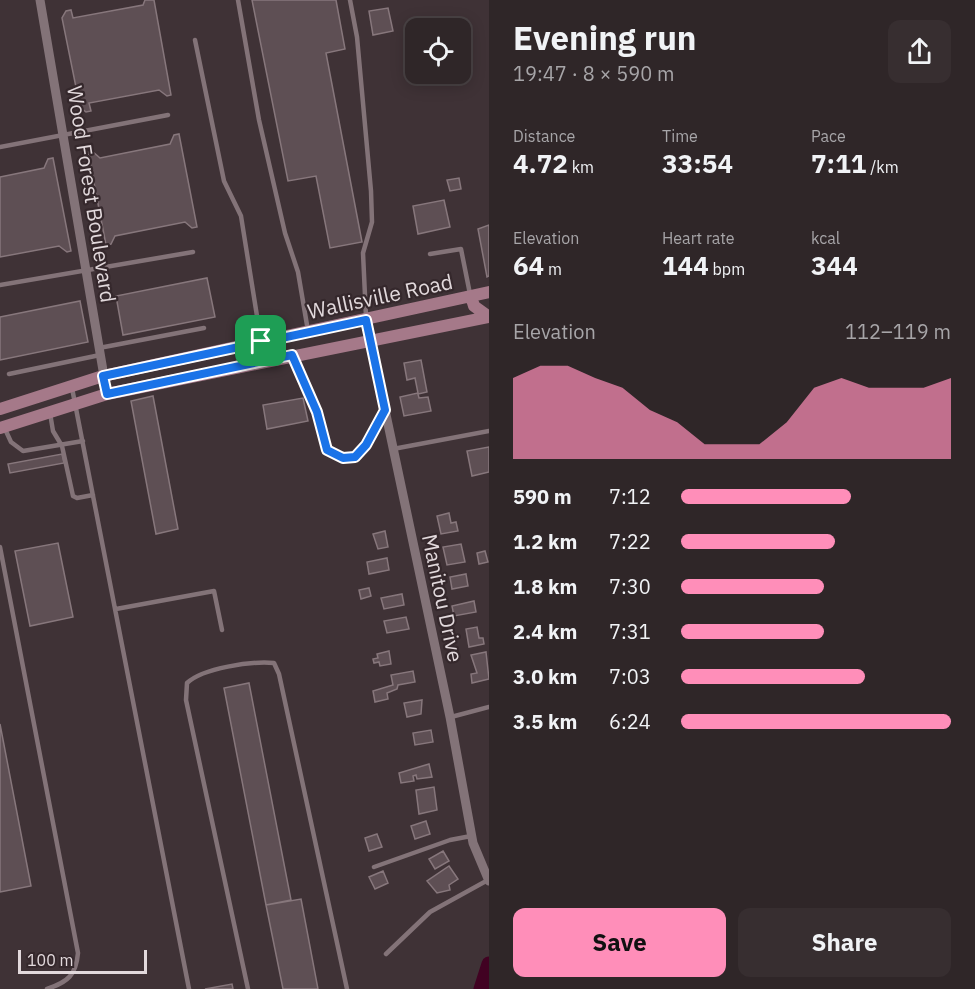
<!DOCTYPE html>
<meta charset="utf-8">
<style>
body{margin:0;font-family:"IBM Plex Sans",sans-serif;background:#372e30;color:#f1f3f6;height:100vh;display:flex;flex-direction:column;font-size:22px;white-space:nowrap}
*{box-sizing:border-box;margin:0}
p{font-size:20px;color:#a7a5a8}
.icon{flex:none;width:33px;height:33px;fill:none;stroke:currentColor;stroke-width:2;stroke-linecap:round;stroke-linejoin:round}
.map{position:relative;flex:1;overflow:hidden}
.drawer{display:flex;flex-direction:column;background:#2f2628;width:486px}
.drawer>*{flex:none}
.controls{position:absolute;left:405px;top:18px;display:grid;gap:12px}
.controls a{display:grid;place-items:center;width:66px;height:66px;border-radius:12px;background:#2f2628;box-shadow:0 3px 15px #0003,0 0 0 2px #4a4345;font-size:30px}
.scale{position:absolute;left:18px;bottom:15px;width:129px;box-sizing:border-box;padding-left:6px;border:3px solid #e2d9dc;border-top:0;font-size:16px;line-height:21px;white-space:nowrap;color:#e2d9dc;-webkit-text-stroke:4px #35282c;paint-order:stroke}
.pin{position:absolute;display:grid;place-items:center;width:51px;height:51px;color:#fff;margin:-26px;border-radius:12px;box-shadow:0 3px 9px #0006}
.round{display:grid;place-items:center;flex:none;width:63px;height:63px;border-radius:12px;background:#372e30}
.head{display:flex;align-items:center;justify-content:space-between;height:102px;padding:0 24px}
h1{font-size:33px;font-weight:700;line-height:45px}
.figures{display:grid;grid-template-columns:repeat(3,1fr);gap:9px;height:102px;padding:6px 24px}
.figures div{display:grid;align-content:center}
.figures b{font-size:26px;font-weight:700}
.figures small{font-size:16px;font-weight:400}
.figures p{font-size:16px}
.chart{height:168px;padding:12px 24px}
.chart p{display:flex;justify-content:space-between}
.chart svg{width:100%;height:108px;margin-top:6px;fill:#ff8eb9;opacity:.7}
.action{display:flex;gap:12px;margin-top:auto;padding:12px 24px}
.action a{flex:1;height:69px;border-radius:12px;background:#ff8eb9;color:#111;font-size:24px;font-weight:700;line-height:69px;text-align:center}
.action a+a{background:#372e30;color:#f1f3f6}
ul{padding:0 24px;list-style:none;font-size:20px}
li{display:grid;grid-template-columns:96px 72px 1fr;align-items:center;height:45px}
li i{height:15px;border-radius:8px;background:#ff8eb9}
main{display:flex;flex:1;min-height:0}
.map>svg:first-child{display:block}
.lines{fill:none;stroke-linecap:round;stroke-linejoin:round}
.river{stroke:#410222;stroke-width:15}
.building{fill:#5e4f54;stroke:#87777c;stroke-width:1.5}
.service{stroke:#837378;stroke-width:4.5}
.minor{stroke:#837378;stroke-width:9}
.secondary{stroke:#a57989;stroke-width:12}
.route-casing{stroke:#fff;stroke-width:12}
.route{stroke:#1a73e8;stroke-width:8}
.labels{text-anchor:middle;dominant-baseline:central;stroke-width:4.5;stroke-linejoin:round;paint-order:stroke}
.street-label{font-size:21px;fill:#e2d9dc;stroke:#35282c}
</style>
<main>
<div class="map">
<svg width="489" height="989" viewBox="0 0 489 989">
<rect width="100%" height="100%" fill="#3f3236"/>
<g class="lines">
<path class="river" d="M 481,989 L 489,964"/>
</g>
<path class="building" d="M 145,0 L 154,0 L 171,95 L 167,96 L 159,90 L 89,103 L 91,111 L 86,112 L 80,107 L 62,18 L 66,11 L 71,10 L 73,18 L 143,5 Z
M 252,0 L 336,0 L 345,49 L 326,53 L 362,242 L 330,248 L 316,176 L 288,181 Z
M 388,8 L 393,31 L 373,35 L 369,11 Z
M 179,134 L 197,227 L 192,228 L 185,222 L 115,236 L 111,244 L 106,245 L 88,152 L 92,151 L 100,158 L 170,144 L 174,135 Z
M 53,158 L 71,251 L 67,252 L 59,246 L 0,257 L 0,177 L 44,168 L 48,159 Z
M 459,178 L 461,189 L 450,191 L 447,180 Z
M 444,200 L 450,227 L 418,234 L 413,206 Z
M 489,225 L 489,276 L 487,277 L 478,229 Z
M 207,278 L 215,317 L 123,335 L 116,296 Z
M 80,301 L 88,342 L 0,360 L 0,317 Z
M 421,360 L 427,392 L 418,394 L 419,398 L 428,397 L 431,411 L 404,416 L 400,397 L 418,393 L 415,378 L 407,380 L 404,363 Z
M 153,396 L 178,529 L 156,534 L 131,401 Z
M 303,398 L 308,421 L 267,429 L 263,405 Z
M 489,447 L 489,472 L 472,476 L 467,451 Z
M 62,454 L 64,463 L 10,473 L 8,464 Z
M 449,513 L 451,523 L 456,522 L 458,531 L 441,534 L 437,516 Z
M 385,531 L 388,547 L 378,549 L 373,534 Z
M 58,543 L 73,617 L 30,626 L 15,551 Z
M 461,544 L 465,562 L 447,565 L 443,547 Z
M 485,551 L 488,562 L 479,564 L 477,553 Z
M 387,558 L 389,570 L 369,574 L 367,562 Z
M 466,574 L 468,586 L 452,589 L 450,577 Z
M 369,588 L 371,596 L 361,599 L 359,590 Z
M 402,594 L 404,605 L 384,609 L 381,598 Z
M 474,601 L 476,612 L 454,616 L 452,606 Z
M 406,617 L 409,629 L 387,633 L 384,621 Z
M 477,627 L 479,638 L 483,638 L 484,644 L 469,647 L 466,629 Z
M 389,651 L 391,664 L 380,666 L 379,662 L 374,663 L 373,659 L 378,658 L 377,654 Z
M 486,652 L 489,679 L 472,683 L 471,674 L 477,673 L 471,655 Z
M 413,671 L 415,682 L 398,685 L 397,689 L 387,693 L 388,699 L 375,702 L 373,691 L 393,685 L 391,675 Z
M 249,683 L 291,900 L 266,905 L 224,688 Z
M 422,700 L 421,714 L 407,717 L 404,703 Z
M 0,724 L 31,886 L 0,892 Z
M 431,730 L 433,742 L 415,745 L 413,733 Z
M 429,764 L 432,777 L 417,779 L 416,775 L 413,776 L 414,781 L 401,783 L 399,773 Z
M 434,787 L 437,810 L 419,814 L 416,790 Z
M 426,821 L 430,834 L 415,839 L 411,826 Z
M 377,834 L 382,847 L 369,851 L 365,838 Z
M 443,851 L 449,861 L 435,869 L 429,859 Z
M 449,866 L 458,879 L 449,885 L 450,890 L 437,893 L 427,881 Z
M 383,871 L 388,883 L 375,889 L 369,877 Z
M 301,899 L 318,989 L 283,989 L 266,905 Z
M 232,984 L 233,989 L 205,989 Z"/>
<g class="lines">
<path class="service" d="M 238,0 L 259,120 L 285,233 L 298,272 L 308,331
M 350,0 L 357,37 L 371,191 L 372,222 L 363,253 L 366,317
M 195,40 L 224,181 L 241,216 L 261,341
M 0,147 L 168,115
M 430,254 L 461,249 L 470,294
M 0,285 L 193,252
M 99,348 L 204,328
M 293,357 L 317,412 L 327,450 L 343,458 L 355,457 L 366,445 L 384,412
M 9,374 L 100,355
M 72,388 L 189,989
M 50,413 L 53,431 L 62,446 L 73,496 L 77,498 L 93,495
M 5,429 L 11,442 L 23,451 L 83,441
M 393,449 L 489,431
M 0,547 L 78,953 C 76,975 68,982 47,989
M 116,609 L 214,591 L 222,630
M 451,717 L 489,707
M 374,867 L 450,840 L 471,836
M 386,954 L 430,912 L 488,880
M 248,989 L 186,700 L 187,683 C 203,668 251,661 274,663 L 279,674 L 347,989"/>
<path class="minor" d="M 40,0 L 107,394
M 366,320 L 450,717 L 473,843 L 489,881"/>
<path class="secondary" d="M 471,296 L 474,306 L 489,317
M 0,409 L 103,376 L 489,292
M 0,428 L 107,394 L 489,317"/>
</g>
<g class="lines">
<g class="route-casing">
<path id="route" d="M 366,320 L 385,410 L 366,445 L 355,457 L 343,458 L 327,450 L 317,412 L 292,355 L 107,394 L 103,376 Z"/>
</g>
<use href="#route" class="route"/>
</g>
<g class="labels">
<g class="street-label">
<text transform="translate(92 194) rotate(81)">Wood Forest Boulevard</text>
<text transform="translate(380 296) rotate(-12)">Wallisville Road</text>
<text transform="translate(443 598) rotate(78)">Manitou Drive</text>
</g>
</g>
</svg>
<div class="controls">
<a><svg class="icon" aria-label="locate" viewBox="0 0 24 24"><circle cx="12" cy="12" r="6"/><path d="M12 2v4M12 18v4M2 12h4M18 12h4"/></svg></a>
</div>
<div class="scale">100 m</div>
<div class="pin" style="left:261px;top:341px;background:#1e9e55"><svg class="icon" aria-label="arrive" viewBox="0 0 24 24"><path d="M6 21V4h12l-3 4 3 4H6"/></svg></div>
</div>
<section class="drawer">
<div class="head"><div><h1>Evening run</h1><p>19:47 · 8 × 590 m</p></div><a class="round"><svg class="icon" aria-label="share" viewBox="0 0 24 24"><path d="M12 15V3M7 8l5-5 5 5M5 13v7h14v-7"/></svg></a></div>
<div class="figures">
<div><p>Distance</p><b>4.72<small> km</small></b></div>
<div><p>Time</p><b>33:54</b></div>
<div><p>Pace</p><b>7:11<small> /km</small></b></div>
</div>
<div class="figures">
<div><p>Elevation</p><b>64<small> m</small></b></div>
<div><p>Heart rate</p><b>144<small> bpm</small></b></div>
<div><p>kcal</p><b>344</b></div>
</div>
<div class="chart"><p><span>Elevation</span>112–119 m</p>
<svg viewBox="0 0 160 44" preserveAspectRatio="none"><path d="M0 44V11L10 6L20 6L30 11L40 15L50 24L60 29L70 38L80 38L90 38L100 29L110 15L120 11L130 15L140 15L150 15L160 11V44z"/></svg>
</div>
<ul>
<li><b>590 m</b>7:12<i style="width:63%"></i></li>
<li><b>1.2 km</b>7:22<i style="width:57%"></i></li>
<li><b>1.8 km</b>7:30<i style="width:53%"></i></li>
<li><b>2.4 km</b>7:31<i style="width:53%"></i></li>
<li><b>3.0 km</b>7:03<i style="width:68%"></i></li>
<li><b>3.5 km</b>6:24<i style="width:100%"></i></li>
</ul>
<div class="action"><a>Save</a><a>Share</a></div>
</section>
</main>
